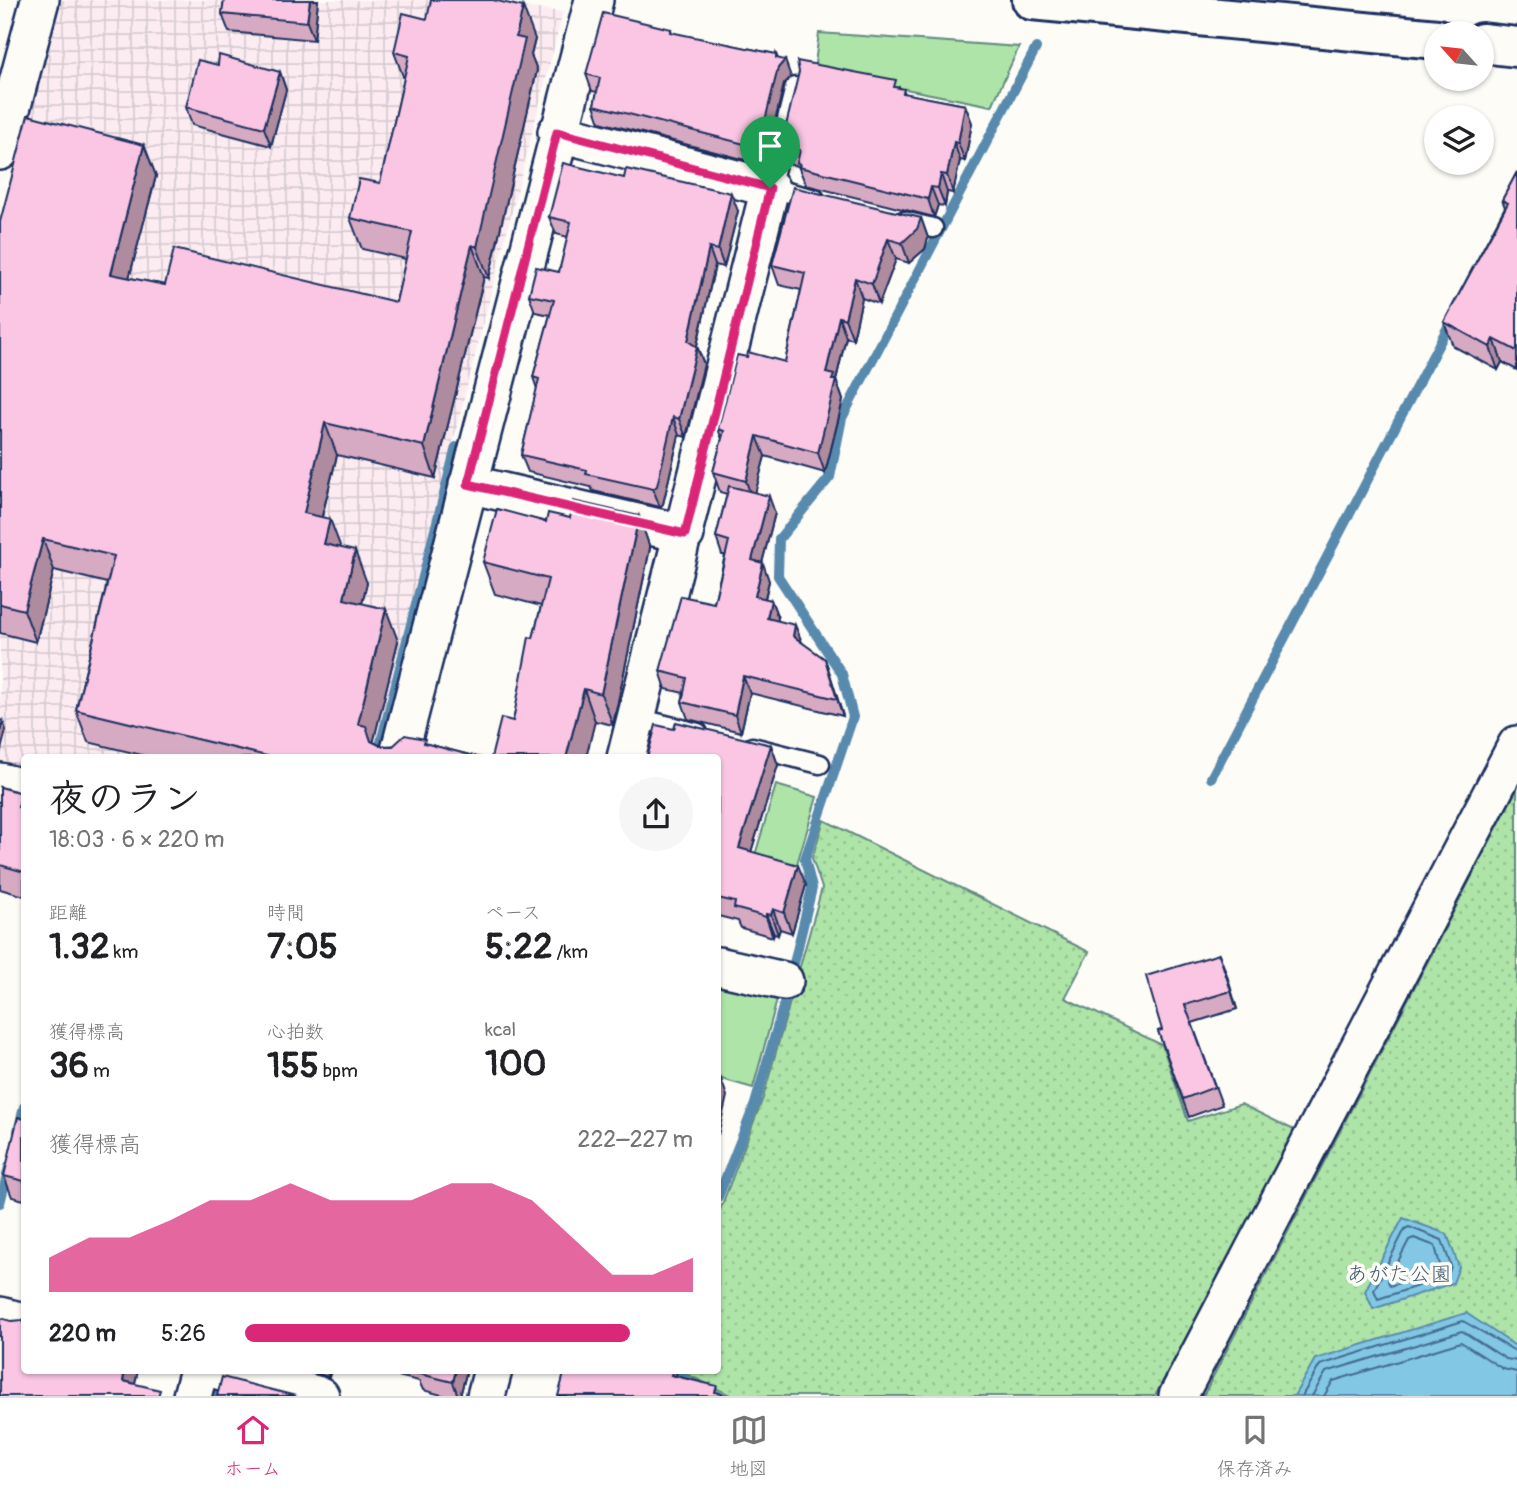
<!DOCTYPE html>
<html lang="ja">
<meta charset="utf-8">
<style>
body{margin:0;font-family:Pangolin,"Klee One",sans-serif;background:#f6f6f6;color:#202124;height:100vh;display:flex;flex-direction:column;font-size:26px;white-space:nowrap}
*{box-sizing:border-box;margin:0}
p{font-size:23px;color:#757577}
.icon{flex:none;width:38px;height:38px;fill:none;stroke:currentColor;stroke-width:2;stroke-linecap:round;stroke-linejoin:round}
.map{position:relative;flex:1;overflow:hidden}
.drawer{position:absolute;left:21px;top:754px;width:700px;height:620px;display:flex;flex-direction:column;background:#fff;border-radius:7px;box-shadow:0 2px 5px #0004}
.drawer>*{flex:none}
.needle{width:46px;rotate:297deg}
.buttons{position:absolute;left:1424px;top:21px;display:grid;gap:14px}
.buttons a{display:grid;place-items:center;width:70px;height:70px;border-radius:50%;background:#fff;box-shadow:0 2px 5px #0004;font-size:35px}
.pin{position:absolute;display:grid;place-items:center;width:60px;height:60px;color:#fff;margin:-72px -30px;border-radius:50% 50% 50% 0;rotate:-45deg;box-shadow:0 0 7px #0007}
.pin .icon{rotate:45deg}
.round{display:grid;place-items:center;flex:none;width:74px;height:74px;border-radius:37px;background:#f6f6f6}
.head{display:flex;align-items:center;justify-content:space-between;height:119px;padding:0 28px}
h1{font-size:38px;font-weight:700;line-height:52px}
.figures{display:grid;grid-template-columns:repeat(3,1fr);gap:10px;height:119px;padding:7px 28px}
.figures div{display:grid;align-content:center}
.figures b{font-size:35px;font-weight:700}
.figures small{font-size:19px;font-weight:400}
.figures p{font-size:19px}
.chart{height:196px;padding:14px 28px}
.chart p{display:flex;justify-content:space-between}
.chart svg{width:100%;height:126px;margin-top:7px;fill:#db2777;opacity:.7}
ul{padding:0 28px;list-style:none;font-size:23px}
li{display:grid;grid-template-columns:112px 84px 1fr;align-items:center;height:52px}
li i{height:18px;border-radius:9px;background:#db2777}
.menu{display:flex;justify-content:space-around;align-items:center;height:98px;border-top:2px solid #e0e0e0;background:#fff;font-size:19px;color:#757577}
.menu a{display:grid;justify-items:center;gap:4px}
.menu .on{color:#db2777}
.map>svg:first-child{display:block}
.industrial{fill:url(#industrial-grid)}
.grass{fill:#aee4a7;stroke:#648a82;stroke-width:2}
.park{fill:url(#park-dots);stroke:#648a82;stroke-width:2}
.water{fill:#82c7e3;stroke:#598aae;stroke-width:2}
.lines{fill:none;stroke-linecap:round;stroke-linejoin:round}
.shore{stroke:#446c93;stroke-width:2}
.stream{stroke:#598aae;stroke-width:10}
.service-casing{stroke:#1b2f5e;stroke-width:23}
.minor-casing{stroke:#1b2f5e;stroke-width:42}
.trunk-casing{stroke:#1b2f5e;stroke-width:44}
.service{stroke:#fdfcf7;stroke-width:18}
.minor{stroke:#fdfcf7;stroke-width:37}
.trunk{stroke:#fdfcf7;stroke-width:38}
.wall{fill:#d7aac3;stroke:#1b2f5e;stroke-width:2}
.shaded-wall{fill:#af8b9f;stroke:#1b2f5e;stroke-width:2}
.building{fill:#fac6e3;stroke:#1b2f5e;stroke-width:2}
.route-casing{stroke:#fff;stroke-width:14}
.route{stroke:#db2777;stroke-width:9}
.labels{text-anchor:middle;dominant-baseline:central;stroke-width:7;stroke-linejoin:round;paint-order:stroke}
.park-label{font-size:21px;fill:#405c70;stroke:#fdfcf7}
</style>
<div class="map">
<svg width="1517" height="1396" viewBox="0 0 1517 1396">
<defs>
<pattern id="industrial-grid" width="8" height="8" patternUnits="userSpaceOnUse" patternTransform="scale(1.75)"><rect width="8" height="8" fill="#fcecf1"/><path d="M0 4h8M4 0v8" fill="none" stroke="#d7cbd1"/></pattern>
<pattern id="park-dots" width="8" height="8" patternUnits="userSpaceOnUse" patternTransform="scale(1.75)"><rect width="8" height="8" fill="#aee4a7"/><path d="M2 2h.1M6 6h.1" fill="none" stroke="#95c492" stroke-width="1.8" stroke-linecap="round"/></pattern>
</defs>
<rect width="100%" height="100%" fill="#fdfcf7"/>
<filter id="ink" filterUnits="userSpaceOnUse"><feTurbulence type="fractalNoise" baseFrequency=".0143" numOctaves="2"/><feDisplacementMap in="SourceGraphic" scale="14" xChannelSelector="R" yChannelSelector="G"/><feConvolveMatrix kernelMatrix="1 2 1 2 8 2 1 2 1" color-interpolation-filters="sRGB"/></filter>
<g filter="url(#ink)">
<path class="industrial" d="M 58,0 L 464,0 L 563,12 L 372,758 L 24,758 L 24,773 L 0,766 L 0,231 Z"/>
<path class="grass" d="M 819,33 L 1019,47 L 992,106 L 814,71 Z
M 776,785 L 817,797 L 796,867 L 755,855 Z
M 718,983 L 777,1000 L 753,1088 L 718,1078 Z"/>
<path class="park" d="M 1517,789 L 1517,1396 L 1203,1396 Z
M 824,820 L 1089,952 L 1065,998 L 1162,1045 L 1188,1121 L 1241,1104 L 1296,1131 L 1155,1396 L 732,1396 L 678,1370 L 718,1370 L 718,1215 L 763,1098 L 822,888 L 812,858 Z"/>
<path class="water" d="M 1403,1218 L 1447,1234 L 1459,1267 L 1453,1283 L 1373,1309 L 1365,1291 Z
M 1466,1313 L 1517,1347 L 1517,1396 L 1294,1396 L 1315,1359 Z"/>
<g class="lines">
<path class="shore" d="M 1409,1227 L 1442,1240 L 1451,1266 L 1448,1276 L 1378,1299 L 1374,1290 L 1405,1229 Z
M 1414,1238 L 1435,1246 L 1441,1269 L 1390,1286 L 1388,1281 L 1409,1240 Z
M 1302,1396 L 1320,1365 L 1463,1321 L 1517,1352
M 1312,1396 L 1326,1372 L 1462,1331 L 1506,1359 L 1517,1361
M 1324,1396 L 1333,1381 L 1461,1342 L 1503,1369 L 1517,1372"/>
<path class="stream" d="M 377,758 L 456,447
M 1211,778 L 1452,319
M 18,1131 L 24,1107
M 718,1197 L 755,1104 L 786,997 L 812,888 L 805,859 L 853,717 L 842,674 L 778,576 L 779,539 L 830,477 L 842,418 L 1036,48
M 0,1203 L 9,1167
M 666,1370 L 718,1396
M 212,1396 L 214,1388"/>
<g class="service-casing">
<path id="service" d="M 795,87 L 770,188 L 815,199
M 903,221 L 933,228
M 637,718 L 698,733
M 752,747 L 820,764"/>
</g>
<g class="minor-casing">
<path id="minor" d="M 557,132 L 770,188 L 626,758
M 0,151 L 40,0
M 468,484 L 685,534
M 398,758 L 594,0
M 0,782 L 24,788
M 718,966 L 784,981
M 0,1316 L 24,1322
M 218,1370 L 320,1396
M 192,1396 L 199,1370
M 486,1396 L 493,1370
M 1178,1396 L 1517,745"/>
</g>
<g class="trunk-casing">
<path id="trunk" d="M 1032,0 L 1437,39
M 1482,43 L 1517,47"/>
</g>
<use href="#service" class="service"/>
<use href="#minor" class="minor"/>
<use href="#trunk" class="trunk"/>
</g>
<path class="wall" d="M 224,0 L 318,0 L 314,40 L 229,32 L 222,14 Z
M 427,19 L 535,39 L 531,55 L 537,70 L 489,278 L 484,277 L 435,478 L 337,455 L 322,517 L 341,548 L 367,583 L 362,603 L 398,641 L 373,742 L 381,746 L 427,744 L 481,758 L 154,758 L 88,742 L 76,710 L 107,583 L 54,570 L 36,642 L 0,633 L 0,222 L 144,145 L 156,176 L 129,278 L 165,285 L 396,302 L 406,259 L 362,249 L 350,218 L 380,183 L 404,79 L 394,52 Z
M 671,29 L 672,33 L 776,54 L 778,59 L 791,77 L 784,84 L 766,158 L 754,162 L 600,122 L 594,105 L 597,92 L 592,91 L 586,74 Z
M 280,72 L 286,90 L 271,146 L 192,125 L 186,107 Z
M 899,87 L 906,94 L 965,105 L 972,123 L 965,161 L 960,160 L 953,193 L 947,192 L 945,206 L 938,205 L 934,217 L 806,185 L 798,166 L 788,164 L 781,146 Z
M 1517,172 L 1517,370 L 1502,362 L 1498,370 L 1453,346 L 1444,322 L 1505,207 L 1502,200 Z
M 738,211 L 724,267 L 715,265 L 697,346 L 704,364 L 686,437 L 679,435 L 663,504 L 660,507 L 593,491 L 591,487 L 528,472 L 521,455 L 537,389 L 533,377 L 550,315 L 535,312 L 529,295 L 559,272 L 568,237 L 556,234 L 549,217 Z
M 921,218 L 928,238 L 925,249 L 909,263 L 896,259 L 879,304 L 862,298 L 853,339 L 846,337 L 836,380 L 843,400 L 825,473 L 765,456 L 755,492 L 775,513 L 762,563 L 769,581 L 765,599 L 771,600 L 778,618 L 777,621 L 801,642 L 825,659 L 843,716 L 750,693 L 741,732 L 688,719 L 682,702 L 684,693 L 666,689 L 660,671 L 714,603 L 725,555 L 722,555 L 716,537 L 727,494 L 720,492 L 713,472 L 722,439 L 718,429 L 747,357 L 785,362 L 801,290 L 779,285 L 772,265 Z
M 639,516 L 650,548 L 613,725 L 595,721 L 513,721 L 541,606 L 495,594 L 483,562 L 546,522 L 570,518 Z
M 674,729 L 771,745 L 778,765 L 751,852 L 806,885 L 792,933 L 780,929 L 778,935 L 774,934 L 773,937 L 741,928 L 738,921 L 718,916 L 718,758 Z
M 0,787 L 22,793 L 24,799 L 24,896 L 0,889 Z
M 1219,954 L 1237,1009 L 1192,1023 L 1222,1105 L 1189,1117 L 1158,1031 L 1162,1030 Z
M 24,1119 L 24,1200 L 12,1197 L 4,1176 Z
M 304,1370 L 331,1370 L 329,1377 Z
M 388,1370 L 467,1370 L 460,1396 L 445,1396 L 423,1390 L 419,1381 L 389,1374 Z"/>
<path class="shaded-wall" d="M 310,0 L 318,0 L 314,40 L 307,22 Z
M 523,7 L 535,39 L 531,55 L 537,70 L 489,278 L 477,247 L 516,37 Z
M 776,54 L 780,65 L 785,60 L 791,77 L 784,84 L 766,158 L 760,141 Z
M 280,72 L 286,90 L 271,146 L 264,128 Z
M 965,105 L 972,123 L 965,161 L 958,143 Z
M 954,142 L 960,160 L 953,193 L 947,175 Z
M 144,145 L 156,176 L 122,305 L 111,274 Z
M 941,174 L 947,192 L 945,206 L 938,188 Z
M 931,187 L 938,205 L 934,217 L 928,199 Z
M 731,193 L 738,211 L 724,267 L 718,250 Z
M 921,218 L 928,238 L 925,249 L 909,263 L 902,243 Z
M 888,239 L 896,259 L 879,304 L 872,284 Z
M 472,245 L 484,277 L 435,478 L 424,446 Z
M 709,248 L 715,265 L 694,358 L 688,341 Z
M 855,278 L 862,298 L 853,339 L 845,319 Z
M 839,317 L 846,337 L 836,380 L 843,400 L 825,473 L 818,453 L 826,373 Z
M 1494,339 L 1502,362 L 1498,370 L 1490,347 Z
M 697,347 L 704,364 L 686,437 L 679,419 Z
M 673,417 L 679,435 L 663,504 L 660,507 L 653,489 Z
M 325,423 L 337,455 L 315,544 L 304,513 Z
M 757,436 L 765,456 L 753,501 L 746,481 Z
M 769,496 L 775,513 L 758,578 L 752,560 Z
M 639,516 L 650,548 L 613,725 L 601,694 Z
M 330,519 L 342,551 L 324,544 Z
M 43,539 L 54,570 L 36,642 L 24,610 Z
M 355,551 L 367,583 L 355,631 L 344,599 Z
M 763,563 L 769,581 L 761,614 L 755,596 Z
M 771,600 L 778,618 L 773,636 L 767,618 Z
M 386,609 L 398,641 L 370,756 L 358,724 Z
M 795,625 L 802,642 L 793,636 Z
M 825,659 L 831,677 L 843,716 L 837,699 Z
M 743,676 L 750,693 L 741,732 L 735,715 Z
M 584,689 L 595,721 L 586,758 L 566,758 Z
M 3,721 L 6,730 L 0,754 L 0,732 Z
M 771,745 L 778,765 L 746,868 L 739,848 Z
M 22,793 L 24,799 L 24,824 L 18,807 Z
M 798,865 L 806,885 L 792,933 L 784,913 Z
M 773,909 L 780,929 L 778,935 L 771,915 Z
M 766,914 L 774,934 L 773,937 L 766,917 Z
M 1219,954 L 1226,972 L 1237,1009 L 1231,991 Z
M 721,1079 L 727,1096 L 718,1135 L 718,1094 Z
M 125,1370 L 138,1370 L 138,1371 L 132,1396 L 123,1381 Z
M 326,1370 L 331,1370 L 329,1377 Z
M 456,1370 L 467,1370 L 460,1396 L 458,1396 L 453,1382 Z
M 673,1370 L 675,1370 L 680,1384 L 671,1375 Z"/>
<path class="building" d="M 224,0 L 310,0 L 307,22 L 222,14 Z
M 431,0 L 493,0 L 523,7 L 516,37 L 525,39 L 477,247 L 472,245 L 424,446 L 325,423 L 304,513 L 330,519 L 324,544 L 355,551 L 344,599 L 386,609 L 358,724 L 366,726 L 371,741 L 381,746 L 393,746 L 405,735 L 425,739 L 424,743 L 481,758 L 275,758 L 76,710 L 114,556 L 43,539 L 24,610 L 0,604 L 0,222 L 28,115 L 144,145 L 111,274 L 165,285 L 174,249 L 396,302 L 412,232 L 350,218 L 359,179 L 380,183 L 409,56 L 394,52 L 403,13 L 427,19 Z
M 603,13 L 671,29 L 670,32 L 776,54 L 776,58 L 785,60 L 778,68 L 760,141 L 748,145 L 594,105 L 600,78 L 586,74 Z
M 219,55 L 280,72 L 264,128 L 186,107 L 198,60 L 218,65 Z
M 797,61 L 896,80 L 894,87 L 904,89 L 903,93 L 965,105 L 958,143 L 954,142 L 947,175 L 941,174 L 938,188 L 931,187 L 928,199 L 799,167 L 800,164 L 797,163 L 800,150 L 781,146 L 799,72 Z
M 563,163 L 624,178 L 626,169 L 731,193 L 718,250 L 709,248 L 688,341 L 697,347 L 679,419 L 673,417 L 657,486 L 653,489 L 586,474 L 587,470 L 521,455 L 539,379 L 533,377 L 554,300 L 529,295 L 536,267 L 559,272 L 571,222 L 549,217 Z
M 1517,172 L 1517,351 L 1494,339 L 1490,347 L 1444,322 L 1508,203 L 1502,200 Z
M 793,187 L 921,218 L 917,229 L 902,243 L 888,239 L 872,284 L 855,278 L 845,319 L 839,317 L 826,373 L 834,375 L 832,380 L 836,380 L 818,453 L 757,436 L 746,481 L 713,472 L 724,431 L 718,429 L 737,355 L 747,357 L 748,352 L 785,362 L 805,273 L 772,265 Z
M 729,486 L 769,496 L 752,560 L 763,563 L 755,596 L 771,600 L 767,618 L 795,625 L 793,636 L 825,659 L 837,699 L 743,676 L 735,715 L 682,702 L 687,678 L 660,671 L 681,596 L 714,603 L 729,541 L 716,537 Z
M 573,501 L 639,516 L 601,694 L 584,689 L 566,758 L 491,758 L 501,718 L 513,721 L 529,637 L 533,638 L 548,579 L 483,562 L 497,509 L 546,522 L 548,513 L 570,518 Z
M 0,720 L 3,721 L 0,732 Z
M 676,722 L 771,745 L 739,848 L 798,865 L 784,913 L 773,909 L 771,915 L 766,914 L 766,917 L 734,908 L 735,902 L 718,898 L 718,758 L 647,758 L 656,725 L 674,729 Z
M 0,787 L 22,793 L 18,807 L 24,809 L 24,872 L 0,865 Z
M 1219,954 L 1231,991 L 1185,1005 L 1215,1087 L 1183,1099 L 1158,1031 L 1162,1030 L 1146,976 Z
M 718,1078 L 721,1079 L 718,1094 Z
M 18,1117 L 24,1119 L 24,1181 L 4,1176 Z
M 0,1318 L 11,1321 L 23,1320 L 24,1319 L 24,1370 L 125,1370 L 123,1381 L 160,1390 L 158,1396 L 0,1396 Z
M 417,1370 L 456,1370 L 453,1382 L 416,1373 Z
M 565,1370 L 673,1370 L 671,1375 L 717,1386 L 715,1392 L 729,1396 L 558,1396 Z
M 222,1377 L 296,1396 L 217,1396 Z"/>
</g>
<g class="lines" filter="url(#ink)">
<g class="route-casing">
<path id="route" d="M 557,132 L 770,188 L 685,534 L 468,484 Z"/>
</g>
<use href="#route" class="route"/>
</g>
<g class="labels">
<g class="park-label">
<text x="1399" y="1274">あがた公園</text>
</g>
</g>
</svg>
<div class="buttons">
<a><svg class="needle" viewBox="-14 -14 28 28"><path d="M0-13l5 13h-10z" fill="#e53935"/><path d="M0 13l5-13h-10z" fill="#757577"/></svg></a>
<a><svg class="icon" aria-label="layers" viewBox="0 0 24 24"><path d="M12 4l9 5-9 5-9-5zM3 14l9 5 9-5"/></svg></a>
</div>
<div class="pin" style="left:770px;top:188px;background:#1e9e55"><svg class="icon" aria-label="arrive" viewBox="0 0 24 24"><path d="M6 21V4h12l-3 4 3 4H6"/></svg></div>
<section class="drawer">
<div class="head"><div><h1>夜のラン</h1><p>18:03 · 6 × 220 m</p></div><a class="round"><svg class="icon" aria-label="share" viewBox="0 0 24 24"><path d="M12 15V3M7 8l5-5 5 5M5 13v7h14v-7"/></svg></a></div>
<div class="figures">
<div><p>距離</p><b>1.32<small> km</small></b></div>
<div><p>時間</p><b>7:05</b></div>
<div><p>ペース</p><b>5:22<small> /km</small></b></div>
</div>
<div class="figures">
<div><p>獲得標高</p><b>36<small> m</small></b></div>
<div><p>心拍数</p><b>155<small> bpm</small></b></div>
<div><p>kcal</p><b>100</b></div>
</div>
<div class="chart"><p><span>獲得標高</span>222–227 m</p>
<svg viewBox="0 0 160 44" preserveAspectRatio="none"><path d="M0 44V32L10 25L20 25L30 19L40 12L50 12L60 6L70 12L80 12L90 12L100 6L110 6L120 12L130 25L140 38L150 38L160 32V44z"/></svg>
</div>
<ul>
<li><b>220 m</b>5:26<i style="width:86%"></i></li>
</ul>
</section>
</div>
<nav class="menu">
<a class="on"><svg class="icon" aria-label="home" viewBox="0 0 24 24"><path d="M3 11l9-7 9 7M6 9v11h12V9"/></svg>ホーム</a>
<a><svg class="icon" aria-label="map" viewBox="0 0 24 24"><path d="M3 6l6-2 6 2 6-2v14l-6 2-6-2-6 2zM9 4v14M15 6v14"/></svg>地図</a>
<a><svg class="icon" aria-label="saved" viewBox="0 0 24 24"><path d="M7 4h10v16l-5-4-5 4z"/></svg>保存済み</a>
</nav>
